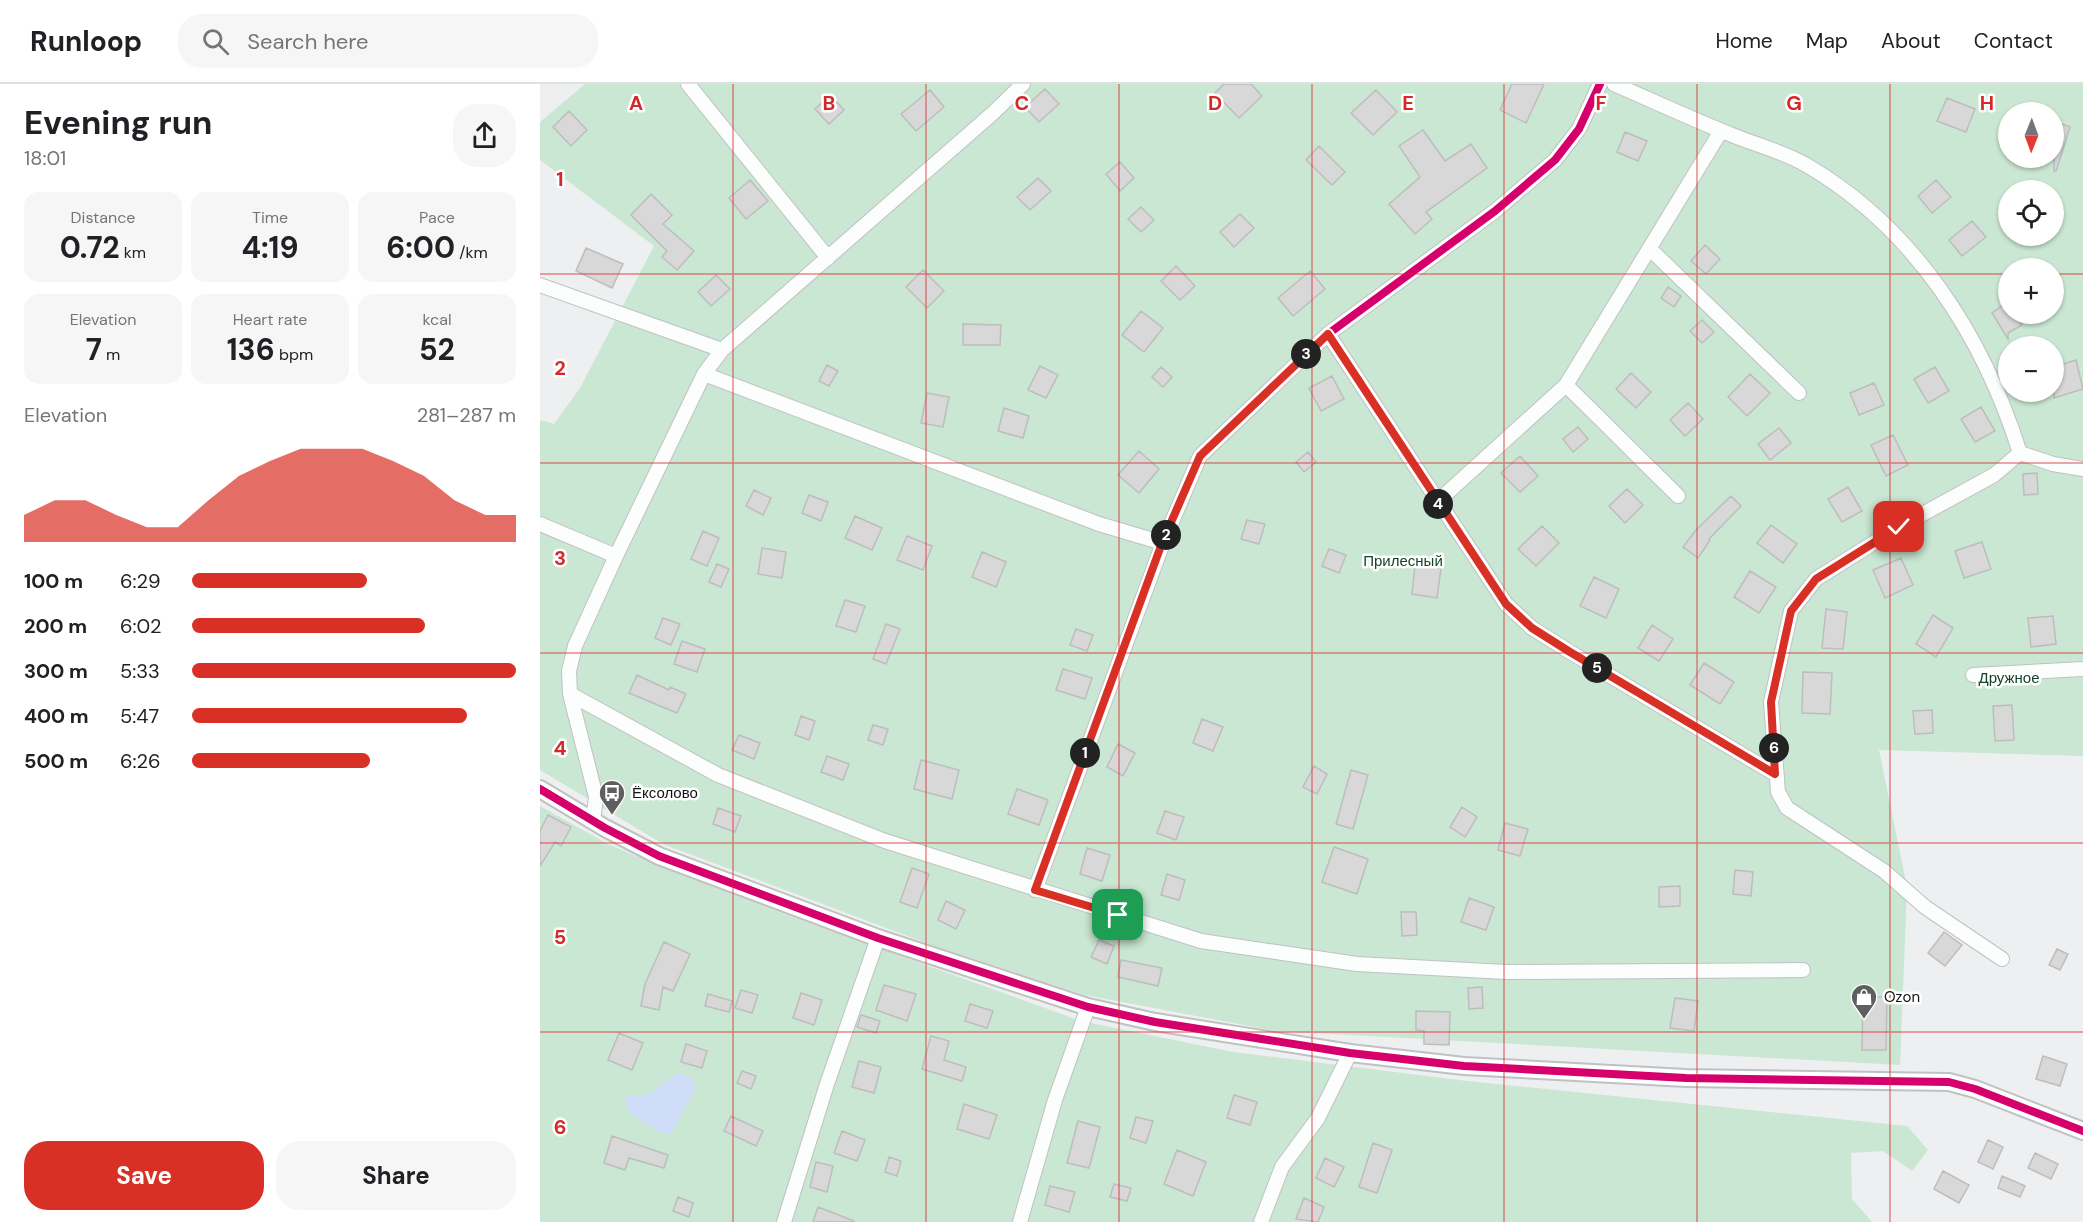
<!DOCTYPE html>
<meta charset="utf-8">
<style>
body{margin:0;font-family:"DM Sans",sans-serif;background:#f6f6f6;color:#202124;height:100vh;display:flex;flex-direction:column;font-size:22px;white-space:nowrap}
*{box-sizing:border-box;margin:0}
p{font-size:20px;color:#757577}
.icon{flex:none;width:33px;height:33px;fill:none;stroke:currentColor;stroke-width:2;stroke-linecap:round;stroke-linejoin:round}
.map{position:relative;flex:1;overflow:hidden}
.side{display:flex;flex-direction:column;background:#fff;width:540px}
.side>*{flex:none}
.needle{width:39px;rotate:181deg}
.buttons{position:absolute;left:1458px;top:18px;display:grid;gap:12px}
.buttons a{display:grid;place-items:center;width:66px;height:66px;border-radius:50%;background:#fff;box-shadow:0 2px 4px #0004;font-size:30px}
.pin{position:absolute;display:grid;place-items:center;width:51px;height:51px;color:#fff;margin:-26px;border-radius:12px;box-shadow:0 3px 9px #0006}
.km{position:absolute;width:30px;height:30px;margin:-15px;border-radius:50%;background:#222;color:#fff;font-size:16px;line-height:30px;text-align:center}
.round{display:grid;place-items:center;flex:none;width:63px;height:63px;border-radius:24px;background:#f6f6f6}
.headline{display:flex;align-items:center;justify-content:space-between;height:102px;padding:0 24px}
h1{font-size:33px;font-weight:700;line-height:45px}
.stats{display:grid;grid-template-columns:repeat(3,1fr);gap:9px;height:102px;padding:6px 24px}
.stats div{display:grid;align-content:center;border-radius:15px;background:#f6f6f6;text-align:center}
.stats b{font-size:30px;font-weight:700}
.stats small{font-size:16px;font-weight:400}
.stats p{font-size:16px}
.chart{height:168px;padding:12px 24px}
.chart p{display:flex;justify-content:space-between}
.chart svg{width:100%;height:108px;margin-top:6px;fill:#d93025;opacity:.7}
.primary-button{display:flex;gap:12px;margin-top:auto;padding:12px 24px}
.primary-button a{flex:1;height:69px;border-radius:24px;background:#d93025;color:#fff;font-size:24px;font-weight:700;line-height:69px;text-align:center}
.primary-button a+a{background:#f6f6f6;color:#202124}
ul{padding:0 24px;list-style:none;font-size:20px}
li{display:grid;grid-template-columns:96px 72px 1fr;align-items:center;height:45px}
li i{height:15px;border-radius:8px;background:#d93025}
header{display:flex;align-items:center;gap:36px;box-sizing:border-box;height:84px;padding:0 30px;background:#fff;border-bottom:2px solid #e0e0e0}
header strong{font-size:28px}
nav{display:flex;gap:33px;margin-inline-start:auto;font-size:21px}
.search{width:420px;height:54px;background:#f6f6f6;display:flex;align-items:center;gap:15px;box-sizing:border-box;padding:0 21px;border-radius:24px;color:#757577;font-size:22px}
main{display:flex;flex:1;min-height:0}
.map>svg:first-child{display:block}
.green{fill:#c9e7d2;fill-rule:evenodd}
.water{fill:#cedcf7}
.building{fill:#d8d8d9;stroke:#bdbdbe;stroke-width:1.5}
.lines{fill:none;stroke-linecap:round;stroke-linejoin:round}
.minor-casing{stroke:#c1c1c3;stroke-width:16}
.tertiary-casing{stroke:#c1c1c3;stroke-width:20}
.minor{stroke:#fcfdfd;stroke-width:14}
.tertiary{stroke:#fcfdfd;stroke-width:16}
.cycleway-casing{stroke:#fff;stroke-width:11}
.cycleway{stroke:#d6006c;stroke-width:8}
.route-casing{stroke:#fff;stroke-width:12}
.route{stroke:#d93025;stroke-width:8}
.grid{fill:none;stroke:#d62828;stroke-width:1.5;stroke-opacity:0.55}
.labels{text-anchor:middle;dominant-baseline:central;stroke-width:5;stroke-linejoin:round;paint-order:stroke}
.park-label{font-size:15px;fill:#134426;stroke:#fff}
.poi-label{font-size:15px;fill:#121213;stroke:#fff;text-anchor:start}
.grid-label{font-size:20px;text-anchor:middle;font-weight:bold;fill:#d62828;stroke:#fff;stroke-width:5;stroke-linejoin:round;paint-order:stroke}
</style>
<header>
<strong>Runloop</strong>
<div class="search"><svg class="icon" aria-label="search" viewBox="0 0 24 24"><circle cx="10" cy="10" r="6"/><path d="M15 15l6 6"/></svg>Search here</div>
<nav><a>Home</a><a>Map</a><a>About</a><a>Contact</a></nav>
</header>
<main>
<section class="side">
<div class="headline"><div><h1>Evening run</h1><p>18:01</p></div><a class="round"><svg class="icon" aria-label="share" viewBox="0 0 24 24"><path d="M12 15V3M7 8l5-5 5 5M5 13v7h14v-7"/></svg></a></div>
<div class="stats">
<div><p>Distance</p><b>0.72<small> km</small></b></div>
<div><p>Time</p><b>4:19</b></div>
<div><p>Pace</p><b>6:00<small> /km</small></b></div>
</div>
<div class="stats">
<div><p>Elevation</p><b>7<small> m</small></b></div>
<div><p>Heart rate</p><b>136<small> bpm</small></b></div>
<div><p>kcal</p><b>52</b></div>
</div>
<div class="chart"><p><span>Elevation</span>281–287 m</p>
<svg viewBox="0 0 160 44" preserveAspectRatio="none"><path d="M0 44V33L10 27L20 27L30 33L40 38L50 38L60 27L70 17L80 11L90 6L100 6L110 6L120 11L130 17L140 27L150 33L160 33V44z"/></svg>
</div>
<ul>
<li><b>100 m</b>6:29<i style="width:54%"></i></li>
<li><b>200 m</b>6:02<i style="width:72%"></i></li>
<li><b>300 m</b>5:33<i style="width:100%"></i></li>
<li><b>400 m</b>5:47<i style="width:85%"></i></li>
<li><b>500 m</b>6:26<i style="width:55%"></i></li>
</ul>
<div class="primary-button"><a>Save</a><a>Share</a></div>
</section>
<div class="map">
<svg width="1543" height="1138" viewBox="0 0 1543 1138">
<rect width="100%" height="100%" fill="#eeeff1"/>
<path class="green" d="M 45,0 L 1543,0 L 1543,672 L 1339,666 L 1367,803 L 1360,981 L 736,947 L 545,911 L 394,862 L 123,760 L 0,686 L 0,336 L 14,340 L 40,304 L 114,162 L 0,76 L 0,38 ZM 1468,28 L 1514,28 L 1514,74 L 1468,74 ZM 1468,106 L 1514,106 L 1514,152 L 1468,152 ZM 1468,184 L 1514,184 L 1514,230 L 1468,230 ZM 1468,262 L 1514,262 L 1514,308 L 1468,308 Z
M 0,722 L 68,760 L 112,779 L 252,833 L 541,937 L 693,968 L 927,997 L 1367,1042 L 1388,1066 L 1372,1087 L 1343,1067 L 1311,1069 L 1312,1115 L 1332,1138 L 0,1138 Z"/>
<path class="water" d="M 137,989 L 153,994 L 156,1004 L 131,1050 L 121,1049 L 87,1027 L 86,1012 L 106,1012 Z"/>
<path class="building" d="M 684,0 L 711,0 L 722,12 L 699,34 L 675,9 Z
M 972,0 L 1004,0 L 986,39 L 960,26 Z
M 505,5 L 519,20 L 499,38 L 485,23 Z
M 390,6 L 404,23 L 376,47 L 361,30 Z
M 836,6 L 857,28 L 833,51 L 811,29 Z
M 290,11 L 304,26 L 289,40 L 275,25 Z
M 1407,14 L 1435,25 L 1426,48 L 1397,37 Z
M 29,27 L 47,46 L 31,62 L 13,43 Z
M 1514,37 L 1530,43 L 1516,87 L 1514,87 Z
M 883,46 L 905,77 L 931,60 L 947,84 L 886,128 L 892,135 L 875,150 L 849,120 L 880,93 L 859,62 Z
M 1085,48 L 1107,57 L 1098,77 L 1077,68 Z
M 779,62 L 805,88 L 792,101 L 766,76 Z
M 580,78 L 594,94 L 580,107 L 566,90 Z
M 498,94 L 511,107 L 490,126 L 477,113 Z
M 210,96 L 228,117 L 206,135 L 189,114 Z
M 1396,96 L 1411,113 L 1392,129 L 1378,112 Z
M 111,110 L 132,131 L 123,140 L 154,167 L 137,186 L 122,173 L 127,167 L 91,131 Z
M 601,123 L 614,136 L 601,148 L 588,135 Z
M 700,130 L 714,144 L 694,163 L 680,148 Z
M 1432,137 L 1446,153 L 1422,172 L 1409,156 Z
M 1165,161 L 1180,175 L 1166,190 L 1151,177 Z
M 46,164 L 83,180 L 72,204 L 36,187 Z
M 636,182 L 655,202 L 640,216 L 621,197 Z
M 383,186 L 404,207 L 387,224 L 366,203 Z
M 770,187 L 785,205 L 753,232 L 738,214 Z
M 176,191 L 190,205 L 171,222 L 158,208 Z
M 1128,203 L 1141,212 L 1134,223 L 1121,214 Z
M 1468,218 L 1468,230 L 1475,230 L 1482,241 L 1468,249 L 1468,255 L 1452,229 Z
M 601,227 L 623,244 L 604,268 L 582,251 Z
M 1162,236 L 1174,248 L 1162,259 L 1150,247 Z
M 423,240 L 461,241 L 460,261 L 423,261 Z
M 1536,276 L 1543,305 L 1514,314 L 1514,283 Z
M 287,281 L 298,287 L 289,302 L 279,297 Z
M 500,282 L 518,291 L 506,314 L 488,306 Z
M 621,283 L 632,293 L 623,303 L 612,293 Z
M 1395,283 L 1409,307 L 1388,319 L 1374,295 Z
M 1091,289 L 1111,308 L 1096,324 L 1076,305 Z
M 1210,290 L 1230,309 L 1207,332 L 1188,313 Z
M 792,292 L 804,315 L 781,327 L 769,304 Z
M 1334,299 L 1344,321 L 1319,331 L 1310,309 Z
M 387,309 L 409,313 L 403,343 L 381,339 Z
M 1148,319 L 1163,335 L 1145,352 L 1130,336 Z
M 1441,323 L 1455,347 L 1435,358 L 1421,335 Z
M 464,324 L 489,332 L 483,354 L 458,347 Z
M 1038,343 L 1048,355 L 1033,368 L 1023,355 Z
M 1239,344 L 1251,359 L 1230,376 L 1218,360 Z
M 1353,351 L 1368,381 L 1346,392 L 1331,361 Z
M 599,367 L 619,385 L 599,409 L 578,391 Z
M 768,368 L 776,378 L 764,388 L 756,378 Z
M 980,372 L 998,392 L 980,408 L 961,389 Z
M 1497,389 L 1498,410 L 1484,411 L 1483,390 Z
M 1308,403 L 1322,427 L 1302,438 L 1288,415 Z
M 1087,405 L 1103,421 L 1085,439 L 1069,422 Z
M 214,406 L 231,414 L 223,431 L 206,422 Z
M 269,411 L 288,418 L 281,437 L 262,429 Z
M 1191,412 L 1201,422 L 1169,455 L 1170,456 L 1158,474 L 1143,463 L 1156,446 Z
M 315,432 L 342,444 L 332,466 L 305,454 Z
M 707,436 L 725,440 L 719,460 L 701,455 Z
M 1231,441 L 1257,460 L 1243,479 L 1217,459 Z
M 1002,442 L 1019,459 L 996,482 L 978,465 Z
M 163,447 L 179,454 L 167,482 L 151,475 Z
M 367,452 L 392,462 L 383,486 L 357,476 Z
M 1442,458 L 1451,485 L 1424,494 L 1415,467 Z
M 222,464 L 246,468 L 242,494 L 218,490 Z
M 789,465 L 806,471 L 799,489 L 782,482 Z
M 442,468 L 466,478 L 456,503 L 432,493 Z
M 1361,474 L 1373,501 L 1345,514 L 1333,486 Z
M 177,480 L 189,485 L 181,503 L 169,498 Z
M 875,481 L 901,484 L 897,514 L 872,510 Z
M 1210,487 L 1236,503 L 1219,529 L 1194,513 Z
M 1054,493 L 1079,505 L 1066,534 L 1040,522 Z
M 305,516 L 325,522 L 316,548 L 296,542 Z
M 1286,525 L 1307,528 L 1303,565 L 1282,564 Z
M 1393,531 L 1413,544 L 1396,573 L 1376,560 Z
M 1513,532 L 1516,560 L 1491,563 L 1488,534 Z
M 123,534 L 140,540 L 131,561 L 115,554 Z
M 346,540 L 360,545 L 346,580 L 333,575 Z
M 1112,541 L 1133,555 L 1119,577 L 1098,564 Z
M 536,545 L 553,551 L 547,567 L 530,561 Z
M 142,557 L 165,565 L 157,588 L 134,580 Z
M 1164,579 L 1194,598 L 1180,620 L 1150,601 Z
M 523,585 L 552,594 L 545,615 L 516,606 Z
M 1263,588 L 1292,589 L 1290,630 L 1262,629 Z
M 97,591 L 129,606 L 130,603 L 146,610 L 137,629 L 89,609 Z
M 1472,621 L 1474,656 L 1455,657 L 1453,622 Z
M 1392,626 L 1393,649 L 1375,650 L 1373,627 Z
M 261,632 L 275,637 L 269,656 L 255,651 Z
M 662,635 L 683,643 L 673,667 L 653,659 Z
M 333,641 L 348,645 L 343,661 L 328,656 Z
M 199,651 L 220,659 L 214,675 L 192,666 Z
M 578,660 L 595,669 L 583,692 L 567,683 Z
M 287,672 L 309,680 L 303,696 L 281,688 Z
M 381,676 L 419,686 L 412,715 L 374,705 Z
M 774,682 L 787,690 L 777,710 L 763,703 Z
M 811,686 L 828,691 L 813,745 L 796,740 Z
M 477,705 L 508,716 L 499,741 L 468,730 Z
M 922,723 L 937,733 L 925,753 L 910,743 Z
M 178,724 L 201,732 L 195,748 L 173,740 Z
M 625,727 L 644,733 L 636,756 L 617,749 Z
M 8,731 L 31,743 L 21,762 L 15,758 L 0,782 L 0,747 Z
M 965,739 L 988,745 L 980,772 L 958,766 Z
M 794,763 L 828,775 L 817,810 L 782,798 Z
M 547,764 L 570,771 L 562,797 L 540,790 Z
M 372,784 L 389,790 L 377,824 L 360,818 Z
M 1195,786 L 1213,788 L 1211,812 L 1193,810 Z
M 627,790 L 645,796 L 639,816 L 621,811 Z
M 1140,802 L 1140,822 L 1119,823 L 1119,803 Z
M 929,814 L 954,823 L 946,846 L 921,838 Z
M 406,817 L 425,826 L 416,845 L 398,836 Z
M 861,828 L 876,828 L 877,851 L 862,852 Z
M 1404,848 L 1422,861 L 1405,882 L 1388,869 Z
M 559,856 L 574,862 L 567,880 L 551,873 Z
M 124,858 L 150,870 L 133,907 L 123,903 L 119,926 L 101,922 L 105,900 Z
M 1517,865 L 1528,870 L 1520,886 L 1509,881 Z
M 581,876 L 622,884 L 618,902 L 578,893 Z
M 344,901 L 376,910 L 367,937 L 336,926 Z
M 942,903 L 943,924 L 929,925 L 928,904 Z
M 201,906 L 218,911 L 212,929 L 195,924 Z
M 261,909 L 282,916 L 274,941 L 253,934 Z
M 168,910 L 192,917 L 189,928 L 165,922 Z
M 1323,913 L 1347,913 L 1346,966 L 1322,966 Z
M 1135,914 L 1158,917 L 1154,947 L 1130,944 Z
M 430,920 L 453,927 L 447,944 L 425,937 Z
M 876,927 L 910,928 L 909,961 L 884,960 L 884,947 L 876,946 Z
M 321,931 L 340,937 L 336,949 L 317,943 Z
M 79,949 L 103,959 L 92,986 L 68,976 Z
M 391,952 L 409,957 L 404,976 L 426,983 L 422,997 L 382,985 Z
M 146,960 L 167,967 L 162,984 L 141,978 Z
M 1503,972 L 1527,980 L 1520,1002 L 1496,995 Z
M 319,977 L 341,983 L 334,1009 L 312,1003 Z
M 202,987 L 216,992 L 211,1005 L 197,999 Z
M 694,1011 L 717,1018 L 710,1041 L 687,1034 Z
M 424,1020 L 457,1031 L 449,1055 L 417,1045 Z
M 191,1032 L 223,1047 L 216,1062 L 184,1047 Z
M 596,1033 L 613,1037 L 606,1059 L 590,1054 Z
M 538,1037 L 560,1043 L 549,1084 L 527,1079 Z
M 302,1047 L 325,1056 L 317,1077 L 294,1069 Z
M 72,1052 L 128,1071 L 124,1084 L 89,1074 L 85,1086 L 64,1079 Z
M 1448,1056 L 1463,1063 L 1453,1085 L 1438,1078 Z
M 833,1059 L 852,1066 L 837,1109 L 819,1103 Z
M 637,1066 L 666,1078 L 653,1112 L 624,1100 Z
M 1495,1069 L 1518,1080 L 1511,1095 L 1488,1084 Z
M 349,1073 L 361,1077 L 357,1092 L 345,1088 Z
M 785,1074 L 804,1083 L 794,1103 L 776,1094 Z
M 276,1078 L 293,1082 L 287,1108 L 270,1103 Z
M 1403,1087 L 1429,1101 L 1419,1119 L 1394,1105 Z
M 1462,1092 L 1485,1102 L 1480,1113 L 1458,1104 Z
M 574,1100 L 591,1104 L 587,1117 L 570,1113 Z
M 510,1102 L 535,1108 L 529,1128 L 505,1121 Z
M 138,1113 L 153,1119 L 149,1133 L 133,1127 Z
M 764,1114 L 784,1123 L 778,1138 L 756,1135 Z
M 278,1123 L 314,1137 L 314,1138 L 273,1138 Z"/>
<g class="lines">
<g class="minor-casing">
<path id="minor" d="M 148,0 L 288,174
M 1074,0 C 1113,17 1152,35 1192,51 C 1216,61 1245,68 1268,82 C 1375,145 1443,252 1480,369 L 1513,380 L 1543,385
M 1110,165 L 1259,309
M 0,201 L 182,266
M 788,250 L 966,520 L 992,544 L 1030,568 L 1235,690
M 164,290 L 559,440 L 623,459
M 1026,301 L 1138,412
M 897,418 L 1026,301 L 1181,47
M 0,440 L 76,472
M 1433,591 L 1543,585
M 30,610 L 178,691 L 345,757 L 661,857 L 817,880 L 966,888 L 1263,886
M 53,737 L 56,713 L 30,610 L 29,587 L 35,562 L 76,472 L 164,290 L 182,266 L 453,29 L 483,0
M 495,806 L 623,459 L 660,372 L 788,250 L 955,127 L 1015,76 L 1039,45 L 1060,0
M 1462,875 L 1385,823 L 1344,787 L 1247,724 L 1238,708 L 1231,618 L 1251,527 L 1276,495 L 1359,443 L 1454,391 L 1480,369
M 244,1138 L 287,1000 L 338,854
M 480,1138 L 515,1016 L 548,923
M 721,1138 L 742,1083 L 778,1034 L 810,969"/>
</g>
<g class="tertiary-casing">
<path id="tertiary" d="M 0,705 L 65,744 L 119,772 L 338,854 L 548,923 L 615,938 L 810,969 L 924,982 L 1146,994 L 1409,998 L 1435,1005 L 1543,1047"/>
</g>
<use href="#minor" class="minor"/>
<use href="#tertiary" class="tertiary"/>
<g class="cycleway-casing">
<path id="cycleway" d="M 0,705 L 65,744 L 119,772 L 338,854 L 548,923 L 615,938 L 810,969 L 924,982 L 1146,994 L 1409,998 L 1435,1005 L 1543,1047
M 495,806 L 623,459 L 660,372 L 788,250 L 955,127 L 1015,76 L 1039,45 L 1060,0"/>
</g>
<use href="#cycleway" class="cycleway"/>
</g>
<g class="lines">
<g class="route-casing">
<path id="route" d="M 578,831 L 495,806 L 622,459 L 660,372 L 788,250 L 966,520 L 992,544 L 1030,568 L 1235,690 L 1231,618 L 1251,527 L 1276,495 L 1359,443"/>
</g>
<use href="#route" class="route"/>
</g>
<path class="grid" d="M 193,0 L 193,1138M 386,0 L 386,1138M 579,0 L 579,1138M 772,0 L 772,1138M 964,0 L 964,1138M 1157,0 L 1157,1138M 1350,0 L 1350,1138M 0,190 L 1468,190M 1514,190 L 1543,190M 0,379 L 1543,379M 0,569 L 1543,569M 0,759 L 1543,759M 0,948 L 1543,948"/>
<defs>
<g id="bus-pin" transform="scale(1.35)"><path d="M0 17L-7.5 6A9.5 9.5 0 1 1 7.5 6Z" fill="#5f5f61" stroke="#fff"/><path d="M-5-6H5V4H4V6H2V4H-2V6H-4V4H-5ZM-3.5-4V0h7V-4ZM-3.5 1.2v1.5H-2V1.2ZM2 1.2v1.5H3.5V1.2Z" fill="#fff"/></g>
<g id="shop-pin" transform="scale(1.35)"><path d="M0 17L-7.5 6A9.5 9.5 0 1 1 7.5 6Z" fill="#5f5f61" stroke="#fff"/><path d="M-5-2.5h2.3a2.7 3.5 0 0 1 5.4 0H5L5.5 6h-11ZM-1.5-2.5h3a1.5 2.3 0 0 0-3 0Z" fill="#fff"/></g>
</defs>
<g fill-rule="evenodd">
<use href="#bus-pin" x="72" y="709"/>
<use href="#shop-pin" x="1324" y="913"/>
</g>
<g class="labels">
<g class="park-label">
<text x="863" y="477">Прилесный</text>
<text x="1469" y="594">Дружное</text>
</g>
<g class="poi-label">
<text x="92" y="709">Ёксолово</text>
<text x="1344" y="913">Ozon</text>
</g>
</g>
<g class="grid-label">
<text x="96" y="26">A</text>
<text x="289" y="26">B</text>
<text x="482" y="26">C</text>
<text x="675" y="26">D</text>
<text x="868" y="26">E</text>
<text x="1061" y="26">F</text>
<text x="1254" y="26">G</text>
<text x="1447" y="26">H</text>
<text x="20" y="102">1</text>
<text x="20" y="291">2</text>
<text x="20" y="481">3</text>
<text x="20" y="671">4</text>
<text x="20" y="860">5</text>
<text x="20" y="1050">6</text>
</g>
</svg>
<div class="buttons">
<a><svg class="needle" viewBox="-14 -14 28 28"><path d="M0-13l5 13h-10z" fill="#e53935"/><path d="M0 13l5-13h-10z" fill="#757577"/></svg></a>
<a><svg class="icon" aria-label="locate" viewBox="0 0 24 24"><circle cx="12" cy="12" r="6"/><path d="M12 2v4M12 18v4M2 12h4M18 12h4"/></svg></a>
<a>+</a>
<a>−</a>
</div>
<div class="pin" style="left:578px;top:831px;background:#1e9e55"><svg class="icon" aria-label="arrive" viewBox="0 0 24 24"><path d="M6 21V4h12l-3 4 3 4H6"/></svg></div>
<div class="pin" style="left:1359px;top:443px;background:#d93025"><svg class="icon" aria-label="check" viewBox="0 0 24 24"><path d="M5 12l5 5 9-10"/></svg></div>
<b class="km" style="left:545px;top:669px">1</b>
<b class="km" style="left:626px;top:451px">2</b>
<b class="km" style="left:766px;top:270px">3</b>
<b class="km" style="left:898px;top:420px">4</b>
<b class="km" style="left:1057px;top:584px">5</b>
<b class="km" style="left:1234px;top:664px">6</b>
</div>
</main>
